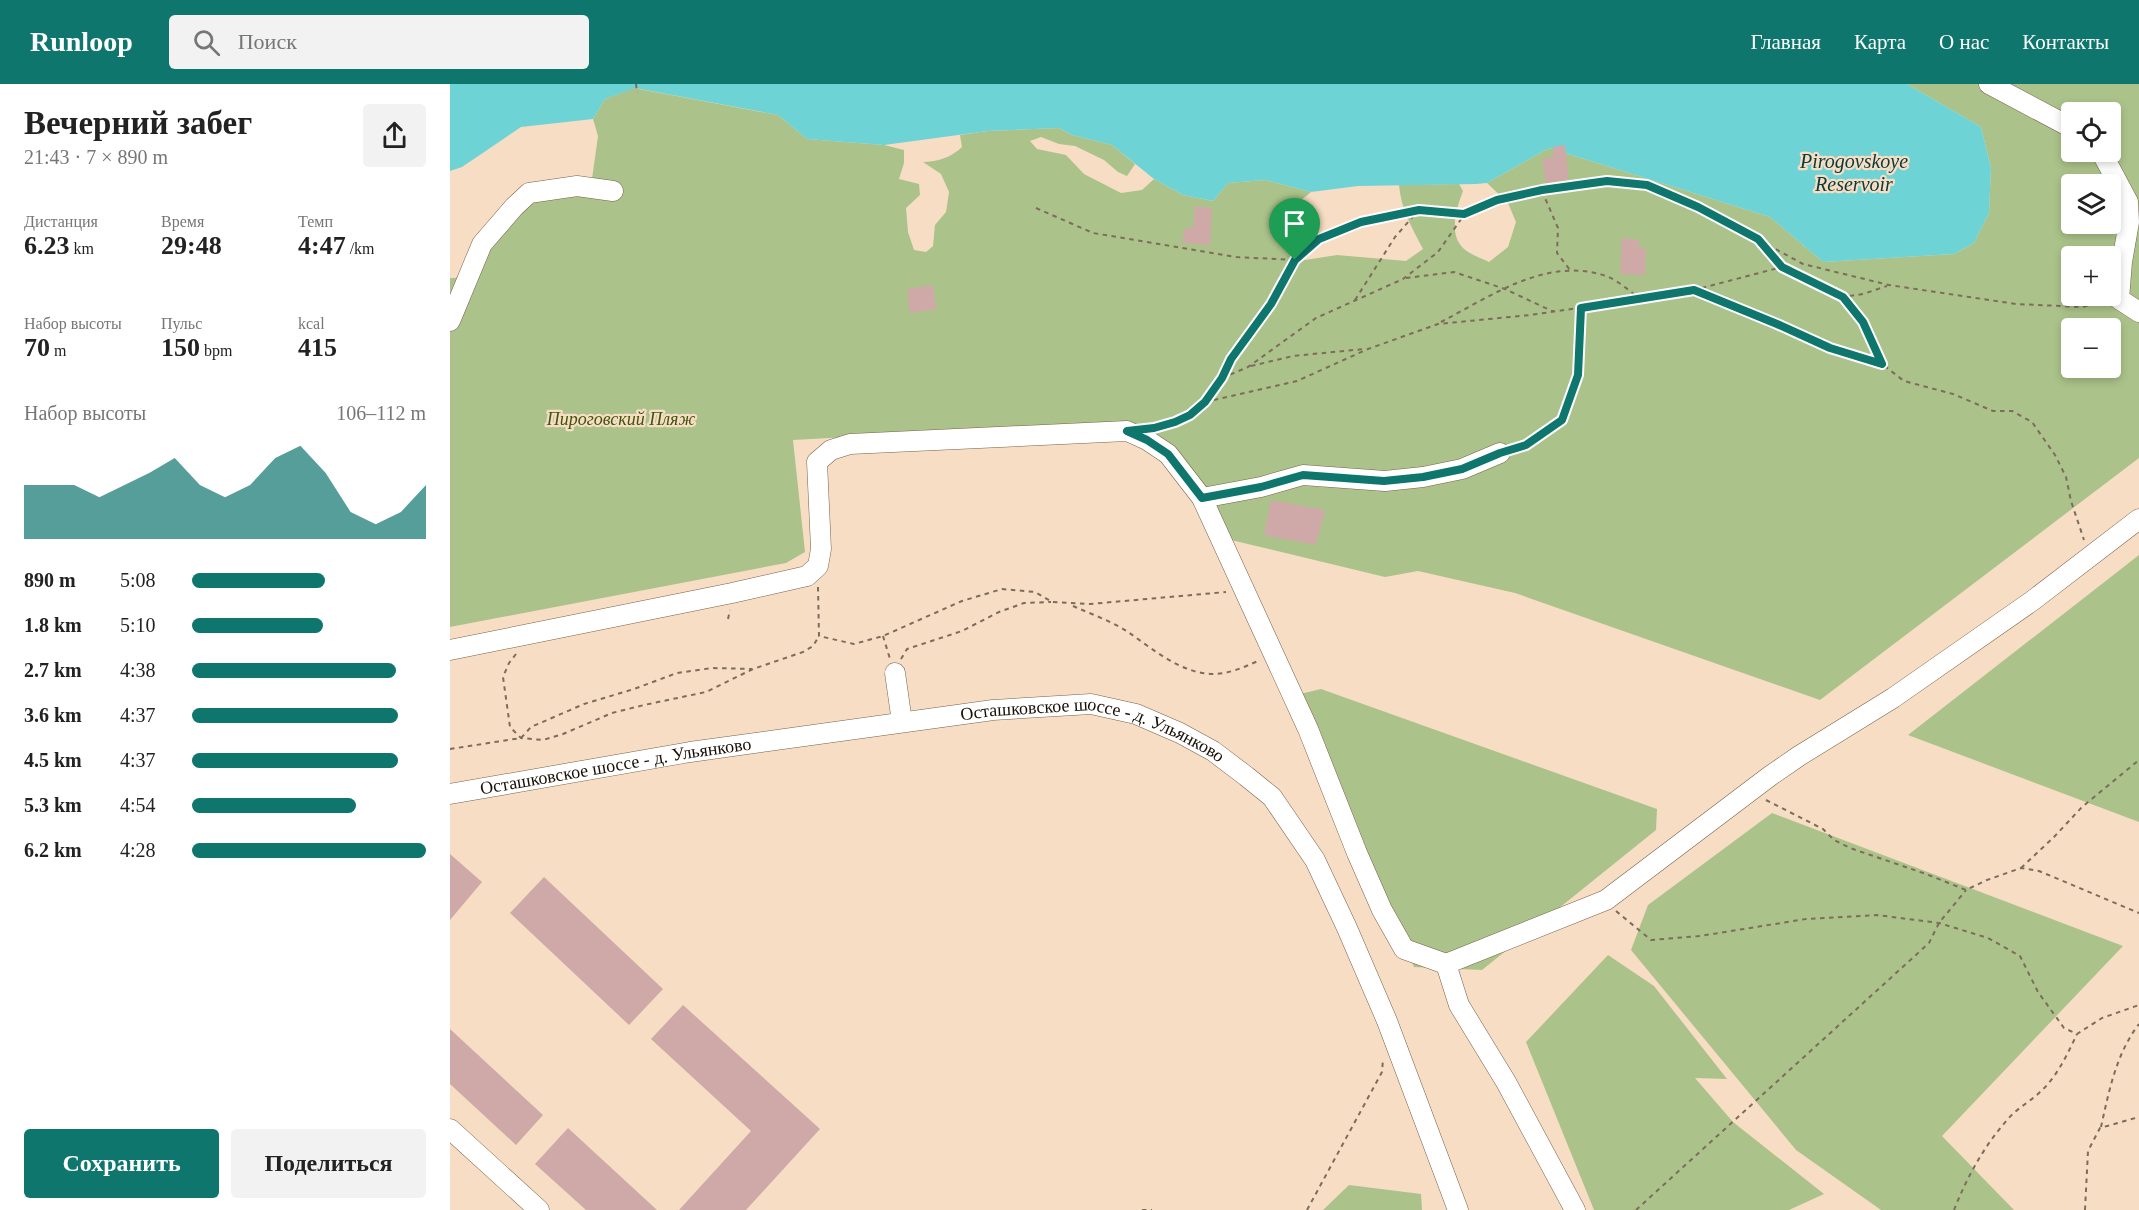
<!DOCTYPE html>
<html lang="ru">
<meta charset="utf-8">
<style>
body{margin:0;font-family:Georgia,serif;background:#f2f2f2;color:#222;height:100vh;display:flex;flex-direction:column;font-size:22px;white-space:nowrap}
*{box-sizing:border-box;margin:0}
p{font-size:20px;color:#767676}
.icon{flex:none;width:33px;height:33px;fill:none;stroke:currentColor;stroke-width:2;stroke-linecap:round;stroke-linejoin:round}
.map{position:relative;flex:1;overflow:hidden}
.details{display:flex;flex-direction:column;background:#fff;width:450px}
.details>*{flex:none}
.controls{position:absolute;left:1611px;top:18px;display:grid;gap:12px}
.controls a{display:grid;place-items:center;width:60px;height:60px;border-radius:6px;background:#fff;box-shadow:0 3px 9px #0003;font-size:30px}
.pin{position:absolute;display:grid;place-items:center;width:51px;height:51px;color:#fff;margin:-62px -26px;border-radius:50% 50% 50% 0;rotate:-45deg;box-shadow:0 0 6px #0007}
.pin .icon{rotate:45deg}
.round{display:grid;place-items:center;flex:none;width:63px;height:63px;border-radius:6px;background:#f2f2f2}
.summary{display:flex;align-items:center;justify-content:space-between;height:102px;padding:0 24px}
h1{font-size:33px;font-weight:700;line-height:45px}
.figures{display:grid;grid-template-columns:repeat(3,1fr);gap:9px;height:102px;padding:6px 24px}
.figures div{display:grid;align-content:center}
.figures b{font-size:26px;font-weight:700}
.figures small{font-size:16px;font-weight:400}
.figures p{font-size:16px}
.chart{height:168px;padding:12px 24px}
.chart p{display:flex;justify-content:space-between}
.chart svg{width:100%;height:108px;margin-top:6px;fill:#0f766e;opacity:.7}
.primary-button{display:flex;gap:12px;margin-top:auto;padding:12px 24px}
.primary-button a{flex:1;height:69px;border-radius:6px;background:#0f766e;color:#fff;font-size:24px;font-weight:700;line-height:69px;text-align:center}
.primary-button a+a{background:#f2f2f2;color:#222}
ul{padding:0 24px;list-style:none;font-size:20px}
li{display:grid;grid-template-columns:96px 72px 1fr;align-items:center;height:45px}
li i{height:15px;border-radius:8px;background:#0f766e}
header{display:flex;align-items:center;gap:36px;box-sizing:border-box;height:84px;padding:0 30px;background:#0f766e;color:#fff}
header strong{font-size:28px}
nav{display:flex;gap:33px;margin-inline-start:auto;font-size:21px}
.search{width:420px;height:54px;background:#f2f2f2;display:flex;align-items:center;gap:15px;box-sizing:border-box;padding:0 21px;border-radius:6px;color:#767676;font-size:22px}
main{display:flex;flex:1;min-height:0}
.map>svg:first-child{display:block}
.green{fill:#abc38a;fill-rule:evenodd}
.water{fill:#6ed3d4}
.building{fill:#cfa9a7}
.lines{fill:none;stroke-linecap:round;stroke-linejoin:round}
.minor-casing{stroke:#77614a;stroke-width:21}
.path{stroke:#7d6c5c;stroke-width:2;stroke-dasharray:4.5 4.5;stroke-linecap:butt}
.minor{stroke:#fff;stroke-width:20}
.route-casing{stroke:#fff;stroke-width:12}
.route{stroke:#0f766e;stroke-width:8}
.labels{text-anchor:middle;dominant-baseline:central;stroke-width:4.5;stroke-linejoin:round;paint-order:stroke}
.park-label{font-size:18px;font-style:italic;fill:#3e550c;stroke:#f7ddc3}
.street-label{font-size:18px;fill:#170e06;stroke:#f7ddc3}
.water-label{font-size:20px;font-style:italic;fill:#083a3b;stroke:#f7ddc3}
</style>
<header>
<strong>Runloop</strong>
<div class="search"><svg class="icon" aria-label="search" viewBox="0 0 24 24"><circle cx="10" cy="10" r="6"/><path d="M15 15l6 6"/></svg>Поиск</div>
<nav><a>Главная</a><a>Карта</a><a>О нас</a><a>Контакты</a></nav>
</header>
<main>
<section class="details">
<div class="summary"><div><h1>Вечерний забег</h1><p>21:43 · 7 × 890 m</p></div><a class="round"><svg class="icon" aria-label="share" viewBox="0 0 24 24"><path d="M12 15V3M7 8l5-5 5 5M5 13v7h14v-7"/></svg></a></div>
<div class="figures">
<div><p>Дистанция</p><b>6.23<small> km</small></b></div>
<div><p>Время</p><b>29:48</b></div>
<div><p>Темп</p><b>4:47<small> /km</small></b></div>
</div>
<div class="figures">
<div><p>Набор высоты</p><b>70<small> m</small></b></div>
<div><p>Пульс</p><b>150<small> bpm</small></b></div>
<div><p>kcal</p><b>415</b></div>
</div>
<div class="chart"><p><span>Набор высоты</span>106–112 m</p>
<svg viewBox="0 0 160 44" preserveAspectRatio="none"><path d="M0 44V22L10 22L20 22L30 27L40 22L50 17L60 11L70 22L80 27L90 22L100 11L110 6L120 17L130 33L140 38L150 33L160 22V44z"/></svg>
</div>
<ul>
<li><b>890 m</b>5:08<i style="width:57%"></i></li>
<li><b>1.8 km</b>5:10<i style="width:56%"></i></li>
<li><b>2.7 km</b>4:38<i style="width:87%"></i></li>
<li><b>3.6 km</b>4:37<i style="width:88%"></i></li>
<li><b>4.5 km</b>4:37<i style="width:88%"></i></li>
<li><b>5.3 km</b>4:54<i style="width:70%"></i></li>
<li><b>6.2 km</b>4:28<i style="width:100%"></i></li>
</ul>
<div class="primary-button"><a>Сохранить</a><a>Поделиться</a></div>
</section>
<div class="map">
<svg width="1689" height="1126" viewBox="0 0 1689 1126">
<rect width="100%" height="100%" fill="#f7ddc3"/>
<path class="green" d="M 1457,0 L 1689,0 L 1689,374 L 1370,616 L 1065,509 L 968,487 L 935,493 L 781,456 L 737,378 L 676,338 L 343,356 L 355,468 L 336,479 L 0,543 L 0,194 L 6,194 L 71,110 L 142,95 L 148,52 L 143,35 L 155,15 L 184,4 L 328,31 L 357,55 L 434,61 L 454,66 L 454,79 L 449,95 L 469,100 L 470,111 L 456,124 L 458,148 L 464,166 L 476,168 L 483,162 L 485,141 L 496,128 L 499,108 L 491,90 L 473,78 C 487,78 502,73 512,63 L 510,51 L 538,47 L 609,44 L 622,51 L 662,61 L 685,80 L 677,92 L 668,88 L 654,76 L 625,62 L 609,60 L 591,53 L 580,57 L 587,65 L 616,71 L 634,90 L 671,109 L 692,106 L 704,95 L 733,111 L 763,117 L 778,99 L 815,96 L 861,108 L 849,118 L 834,119 L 828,128 L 836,156 L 855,176 L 887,171 L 956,177 L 973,165 C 962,144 951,125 949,101 L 1009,100 L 1013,107 C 1007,123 998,149 1013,164 C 1019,170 1031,174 1039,178 L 1058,163 L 1066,138 L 1058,119 L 1037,99 L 1099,64 L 1320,133 L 1373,178 L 1504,170 L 1524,159 L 1539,129 L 1541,84 L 1531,43 ZM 1622,28 L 1660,28 L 1660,68 L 1622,68 ZM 1622,100 L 1660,100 L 1660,140 L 1622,140 ZM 1622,172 L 1660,172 L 1660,212 L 1622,212 ZM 1622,244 L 1660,244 L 1660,284 L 1622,284 Z
M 1689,471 L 1689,738 L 1458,651 Z
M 871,605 L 1207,725 L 1206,746 L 1032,886 L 964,883 L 846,611 Z
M 1322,729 L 1673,862 L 1492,1052 L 1564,1126 L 1431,1126 L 1346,1066 L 1181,866 L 1198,821 Z
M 1158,871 L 1204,902 L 1277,995 L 1245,994 L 1283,1038 L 1374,1110 L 1339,1126 L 1144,1126 L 1076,958 Z
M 899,1101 L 971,1110 L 972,1126 L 873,1126 Z"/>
<path class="water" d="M 0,0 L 1457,0 L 1531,43 L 1541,84 L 1539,129 L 1524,159 L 1504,170 L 1373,178 L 1320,133 L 1099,64 L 1037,99 L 1026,100 L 908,102 L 861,108 L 815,96 L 778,99 L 763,117 L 733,111 L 704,95 L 662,61 L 622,51 L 609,44 L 538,47 L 434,61 L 357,55 L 328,31 L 185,4 L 155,15 L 143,35 L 71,43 L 12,83 L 0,87 Z"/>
<path class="building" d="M 1115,61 L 1119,95 L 1096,99 L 1092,75 L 1103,73 L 1103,63 Z
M 745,122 L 762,124 L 760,161 L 732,159 L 735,144 L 743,144 Z
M 1172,154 L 1189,156 L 1189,164 L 1196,165 L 1195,191 L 1170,190 Z
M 483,201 L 486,225 L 460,229 L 457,205 Z
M 821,416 L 875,426 L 866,461 L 814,451 Z
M 0,770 L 32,798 L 0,836 Z
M 94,793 L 213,905 L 179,941 L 60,829 Z
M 233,921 L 370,1045 L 296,1126 L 229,1126 L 301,1047 L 201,955 Z
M 0,945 L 93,1031 L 66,1061 L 0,1000 Z
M 118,1044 L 207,1126 L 136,1126 L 85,1080 Z"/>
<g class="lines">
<g class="minor-casing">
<g id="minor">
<path d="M 1539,0 L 1622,44"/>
<path d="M 1649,68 L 1654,73 L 1678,118 L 1679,138 L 1672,178 L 1669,215 L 1689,228"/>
<path d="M 0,237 L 32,160 L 64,123 L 79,109 L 127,102 L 163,107"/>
<path d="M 752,414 L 811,403 L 853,391 L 935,397 L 973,393 L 1012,385 L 1050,369"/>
<path d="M 0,566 L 282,509 L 357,492 L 368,482 L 371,465 L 367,378 L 381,366 L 400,360 L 677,347 L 697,356 L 718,370 L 752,414 L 858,645 L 907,769 L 932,826 L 954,865 L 996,880 L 1156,816 L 1320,692 L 1349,672 L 1443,614 L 1582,517 L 1689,435"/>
<path d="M 445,589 L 452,638"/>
<path id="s1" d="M 0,710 L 240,668 L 543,626 L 641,620 L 686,630 L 730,649 L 763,667 L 796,692 L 822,713 L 865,776 L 897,844 L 937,937 L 1008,1126"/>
<path d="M 996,880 L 1009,921 L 1056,998 L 1125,1126"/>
<path d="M 0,1045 L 89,1126"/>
</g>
</g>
<path class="path" d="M 186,0 L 187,9
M 1092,107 L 1108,144 L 1107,169 L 1120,186
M 586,124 L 643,149 L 786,173 L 845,176
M 1310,158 L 1332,183 L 1393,213 L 1413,210 L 1437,202
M 956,194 L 1004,188 L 1055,205 L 1104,228
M 1245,207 L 1327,240 L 1380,265 L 1432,280
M 1393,213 L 1413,239 L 1432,280 L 1454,297 L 1503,310 L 1543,327 L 1562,327 L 1582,338 L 1605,371 L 1616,393 L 1621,417 L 1634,456
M 905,216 L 945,153 L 967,128
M 991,238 C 1041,212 1097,172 1156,192 C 1168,196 1180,208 1191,215
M 801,282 L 843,272 L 914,265
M 772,294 L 798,283 L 866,234 L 953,195 L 988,168 L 1014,131
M 755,318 L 847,297 L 918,265 L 988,240 L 1080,231 L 1191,215 L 1244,206 L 1332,183
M 706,343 L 740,331 L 755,318 L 772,294 L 781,275 L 821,221 L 845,176 L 869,155 L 911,138 L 969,126 L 1014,130 L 1047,116 L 1091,106 L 1157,97 L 1197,101 L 1248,123 L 1353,180 L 1439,201 L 1566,220 L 1632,223 L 1654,218
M 1064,365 L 1076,361 L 1112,336 L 1128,291 L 1131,224
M 368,503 L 369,552 L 404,560 L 433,552 L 512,517 L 552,505 L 585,508 L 602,518 L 640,520 L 776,508
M 623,522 C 641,530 661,537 678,548 C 703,565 731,590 764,590 C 779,590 794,583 808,577
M 278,535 L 280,526
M 433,552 L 440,575
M 66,570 L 59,579 L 53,593 L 60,643 L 71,654 L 93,656 L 113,650 L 162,629 L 194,621 L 256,608 L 303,585 L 353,568 L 363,562 L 369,552
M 451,575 L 457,565 L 512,547 L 549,528 L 574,519 L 601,518
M 0,665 L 71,654 L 81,643 L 134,620 L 184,605 L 227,589 L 262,584 L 302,585
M 1316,716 L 1373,745 L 1384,756 L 1400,764 L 1476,790 L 1516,806 L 1537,796 L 1571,784 L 1589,787 L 1689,829
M 1571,784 L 1604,753 L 1632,723 L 1689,676
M 1166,827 L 1201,856 L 1250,852 L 1356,835 L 1427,831 L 1489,839 L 1538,854 L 1570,872 L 1588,908 L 1614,944 L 1627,950 L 1652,934 L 1689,921
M 1651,1043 C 1659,1007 1666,970 1689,940
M 692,1126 L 702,1126
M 857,1126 L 932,988 L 933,975
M 1186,1126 L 1479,859 L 1489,839 L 1516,806
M 1504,1126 C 1517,1093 1534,1062 1558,1035 C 1567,1024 1580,1018 1590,1008 C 1607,993 1618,969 1627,950
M 1635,1126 L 1638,1067 L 1650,1044 L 1689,1033"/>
<use href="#minor" class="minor"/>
</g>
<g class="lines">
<g class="route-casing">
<path id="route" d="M 1157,97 L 1197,101 L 1248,123 L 1308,155 L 1332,183 L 1393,213 L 1413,238 L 1432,280 L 1380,264 L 1327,240 L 1244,206 L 1131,224 L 1128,291 L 1112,336 L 1076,361 L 1050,369 L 1012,385 L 973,393 L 934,397 L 853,391 L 811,403 L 752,414 L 718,370 L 697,356 L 677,347 L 704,344 L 725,338 L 740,331 L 755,318 L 772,294 L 781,275 L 821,220 L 845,176 L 869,155 L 911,138 L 969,126 L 1014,130 L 1047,116 L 1092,106 Z"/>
</g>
<use href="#route" class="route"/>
</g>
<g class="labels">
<g class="park-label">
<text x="171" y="335">Пироговский Пляж</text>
</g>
<g class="street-label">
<text stroke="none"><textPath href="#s1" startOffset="654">Осташковское шоссе - д. Ульянково</textPath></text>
<text stroke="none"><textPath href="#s1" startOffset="168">Осташковское шоссе - д. Ульянково</textPath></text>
</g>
<g class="water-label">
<text x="1404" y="77">Pirogovskoye<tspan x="1404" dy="23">Reservoir</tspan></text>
</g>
</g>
</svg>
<div class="controls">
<a><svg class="icon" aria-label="locate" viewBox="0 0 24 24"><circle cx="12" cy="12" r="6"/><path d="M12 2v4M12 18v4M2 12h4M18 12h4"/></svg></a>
<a><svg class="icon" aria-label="layers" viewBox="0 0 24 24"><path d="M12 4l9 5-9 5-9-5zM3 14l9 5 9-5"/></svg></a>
<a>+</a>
<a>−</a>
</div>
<div class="pin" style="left:845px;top:176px;background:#1e9e55"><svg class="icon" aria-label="arrive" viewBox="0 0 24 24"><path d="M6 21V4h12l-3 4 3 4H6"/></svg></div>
</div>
</main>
